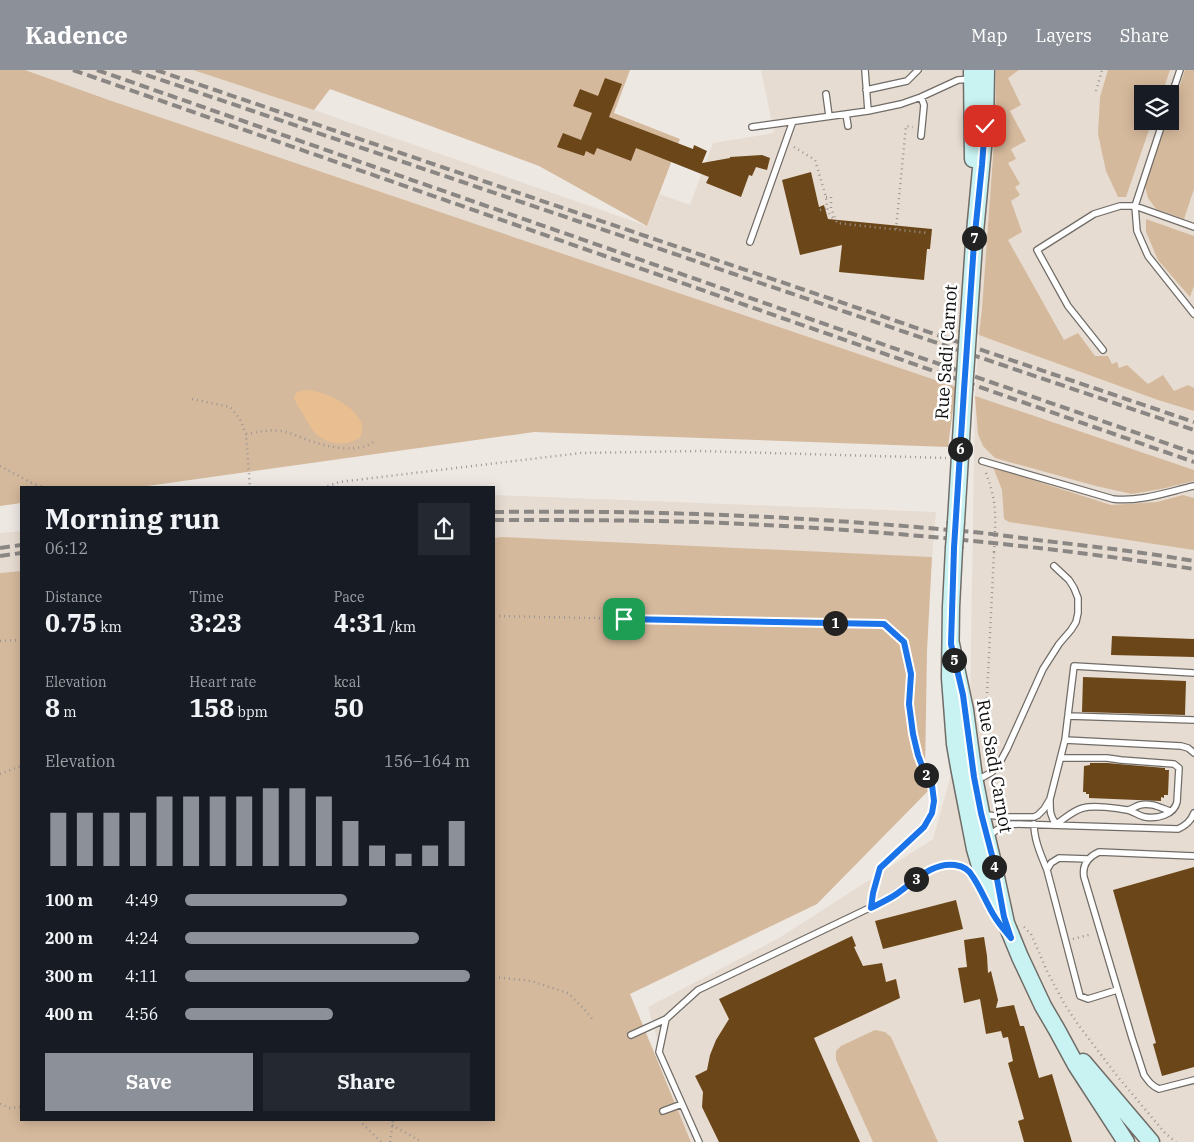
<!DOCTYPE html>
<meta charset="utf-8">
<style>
body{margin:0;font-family:"IBM Plex Serif",serif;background:#242831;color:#f1f3f6;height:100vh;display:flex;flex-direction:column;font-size:19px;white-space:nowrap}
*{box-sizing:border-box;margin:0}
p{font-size:16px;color:#9ea1a6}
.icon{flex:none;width:28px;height:28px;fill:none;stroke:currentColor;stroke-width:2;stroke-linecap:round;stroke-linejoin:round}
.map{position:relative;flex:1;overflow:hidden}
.side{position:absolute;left:20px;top:416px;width:475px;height:635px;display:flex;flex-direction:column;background:#171b24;border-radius:0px;box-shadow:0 2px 12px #0003}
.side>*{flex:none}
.buttons{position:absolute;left:1134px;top:15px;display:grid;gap:10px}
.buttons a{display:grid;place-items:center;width:45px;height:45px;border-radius:0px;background:#171b24;box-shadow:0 2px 12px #0003;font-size:25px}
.pin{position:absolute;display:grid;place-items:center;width:42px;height:42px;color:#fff;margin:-21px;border-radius:10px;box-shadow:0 2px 8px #0006}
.km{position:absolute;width:25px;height:25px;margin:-12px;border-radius:50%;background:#222;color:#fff;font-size:14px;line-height:25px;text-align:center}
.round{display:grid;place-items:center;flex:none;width:52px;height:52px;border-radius:0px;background:#242831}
.headline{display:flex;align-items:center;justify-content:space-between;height:85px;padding:0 25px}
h1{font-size:28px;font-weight:700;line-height:38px}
.figures{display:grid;grid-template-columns:repeat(3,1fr);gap:8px;height:85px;padding:5px 25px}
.figures div{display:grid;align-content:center}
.figures b{font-size:25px;font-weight:700}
.figures small{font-size:14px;font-weight:400}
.figures p{font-size:14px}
.chart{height:140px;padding:10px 25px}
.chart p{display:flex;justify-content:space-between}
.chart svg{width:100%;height:90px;margin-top:5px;stroke:#8c9099;stroke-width:6}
.cta{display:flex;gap:10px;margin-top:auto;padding:10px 25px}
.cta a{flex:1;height:58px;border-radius:0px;background:#8c9099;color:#fff;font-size:20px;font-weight:700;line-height:58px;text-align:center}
.cta a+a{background:#242831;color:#f1f3f6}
ul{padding:0 25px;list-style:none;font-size:16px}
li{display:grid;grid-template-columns:80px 60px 1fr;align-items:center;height:38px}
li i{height:12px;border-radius:6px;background:#8c9099}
header{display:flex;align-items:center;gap:30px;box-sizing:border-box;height:70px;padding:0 25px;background:#8c9099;color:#fff}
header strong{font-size:24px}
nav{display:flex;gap:28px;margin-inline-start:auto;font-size:18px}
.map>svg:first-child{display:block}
.built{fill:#e7dcd1;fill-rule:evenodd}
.green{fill:#d5b99c}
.water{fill:#e9bf91}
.building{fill:#6b4619}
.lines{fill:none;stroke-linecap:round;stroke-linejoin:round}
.service-casing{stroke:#706c67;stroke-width:8}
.secondary-casing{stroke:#706c67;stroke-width:19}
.path{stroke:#9b9692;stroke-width:2.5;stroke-dasharray:1 4;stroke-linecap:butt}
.service{stroke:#fff;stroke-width:5.5}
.secondary{stroke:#c8f3f2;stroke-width:16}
.rail{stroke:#8a8683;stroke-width:4;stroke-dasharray:10 5;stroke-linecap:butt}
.secondary-bridge-casing{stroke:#706c67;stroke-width:19;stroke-linecap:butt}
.path-bridge{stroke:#9b9692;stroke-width:2.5;stroke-dasharray:1 4;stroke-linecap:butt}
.secondary-bridge{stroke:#c8f3f2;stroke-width:16}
.route-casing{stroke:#fff;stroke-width:10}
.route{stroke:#1a73e8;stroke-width:6}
.labels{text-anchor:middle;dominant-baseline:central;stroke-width:5;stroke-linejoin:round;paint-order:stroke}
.street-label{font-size:18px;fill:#110f0d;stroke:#fff}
</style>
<header>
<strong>Kadence</strong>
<nav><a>Map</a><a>Layers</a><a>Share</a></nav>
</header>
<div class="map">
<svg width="1194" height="1072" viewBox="0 0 1194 1072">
<rect width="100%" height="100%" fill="#eee8e3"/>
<path class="built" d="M 25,0 L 193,0 L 314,40 L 647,156 L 660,124 L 690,135 L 713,73 L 774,63 L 761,0 L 1194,0 L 1194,1072 L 692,1072 L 677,1039 L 648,937 L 779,868 L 933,769 L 970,638 L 975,326 L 979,265 L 960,259 L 956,317 L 547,183 ZM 1142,24 L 1170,24 L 1170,51 L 1142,51 Z
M 494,425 L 936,442 L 932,487 L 494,468 Z
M 21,461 L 21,501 L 0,503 L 0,463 Z"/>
<path class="green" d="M 0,0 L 25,0 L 112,31 L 956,317 L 948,377 L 534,362 L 140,417 L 21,418 L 21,433 L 0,436 Z
M 193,0 L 630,0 L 614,43 L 680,69 L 647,156 L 539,96 L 330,19 L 314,40 Z
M 996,0 L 1019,0 L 1008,8 L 1021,35 L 1010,41 L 1026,71 L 1011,79 L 1016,89 L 1008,93 L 1020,114 L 1015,117 L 1020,125 L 1011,131 L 1022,162 L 1008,170 L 1064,270 L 1078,263 L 1095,286 L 1108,286 L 1112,294 L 1117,292 L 1119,298 L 1127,295 L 1148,314 L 1163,305 L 1174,321 L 1188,315 L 1194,318 L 1194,341 L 1158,330 L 979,265 L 982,239 L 995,59 Z
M 1108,0 L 1170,0 L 1162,24 L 1142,24 L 1142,51 L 1152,51 L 1126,127 L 1118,127 L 1106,101 L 1098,64 L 1100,27 Z
M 1185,0 L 1194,0 L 1194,119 L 1184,149 L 1156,139 L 1148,128 L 1145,116 L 1167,51 L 1170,51 L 1170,44 Z
M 1146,149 L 1194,166 L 1194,216 L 1190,227 L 1158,190 L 1146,162 Z
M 975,326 L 1194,400 L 1194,411 L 1161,419 L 1132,424 L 1096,416 L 995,388 L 983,376 L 978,364 Z
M 993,397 L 1111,435 L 1157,432 L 1183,425 L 1194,428 L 1194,480 L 1009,452 L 1004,449 L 1002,420 Z
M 502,467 L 932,487 L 927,581 L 925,704 L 928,721 L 817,834 L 630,924 L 691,1072 L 0,1072 L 0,503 L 21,501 L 21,1050 L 494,1050 L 494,468 Z
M 875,960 L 885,962 L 891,967 L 938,1072 L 873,1072 L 836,990 L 836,981 L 841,976 Z"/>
<path class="water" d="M 307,320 C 324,322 337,328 351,339 C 354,343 359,347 361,352 C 363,357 362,363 360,368 C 346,376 329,375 316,364 C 311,359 307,351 303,344 C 300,338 296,335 294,327 L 297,322 Z"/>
<path class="building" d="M 605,8 L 622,14 L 609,47 L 693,79 L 694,75 L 707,81 L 702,93 L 730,88 L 730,87 L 762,85 L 770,88 L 767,100 L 756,97 L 752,106 L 749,105 L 741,127 L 706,113 L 709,107 L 636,78 L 631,91 L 597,78 L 594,85 L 586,81 L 584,86 L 557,77 L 563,63 L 581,70 L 592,43 L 573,36 L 580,19 L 598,26 Z
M 811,102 L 819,137 L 824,135 L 828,149 L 932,159 L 930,179 L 927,179 L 924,210 L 839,202 L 842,175 L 800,185 L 782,110 Z
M 1112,566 L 1194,569 L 1194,587 L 1111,585 Z
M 1083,607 L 1186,611 L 1185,645 L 1082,642 Z
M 1090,693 L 1107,693 L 1165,698 L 1165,700 L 1169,700 L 1168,725 L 1164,725 L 1164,728 L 1161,727 L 1161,731 L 1089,728 L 1089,724 L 1086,724 L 1086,722 L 1083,722 L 1084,696 L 1090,695 Z
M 1194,797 L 1194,997 L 1162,1006 L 1153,974 L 1156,973 L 1113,820 Z
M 956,830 L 963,859 L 883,879 L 875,851 Z
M 852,866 L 856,876 L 854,877 L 863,896 L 882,893 L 886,912 L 896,909 L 900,928 L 814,968 L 860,1072 L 719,1072 L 702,1037 L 703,1022 L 695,1006 L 707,1000 L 710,985 L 716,970 L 729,949 L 719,929 Z
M 984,867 L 987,886 L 988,903 L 991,901 L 998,930 L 996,938 L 1014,935 L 1020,956 L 1024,956 L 1039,1008 L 1052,1004 L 1072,1072 L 1024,1072 L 1018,1051 L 1024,1049 L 1008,993 L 1013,991 L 1008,967 L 1003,968 L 1001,961 L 986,964 L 980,929 L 964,933 L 958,898 L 967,897 L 964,870 Z"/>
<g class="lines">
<g class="service-casing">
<path id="service" d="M 865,0 L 868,41
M 866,20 L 907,11 L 918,0
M 826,24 L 829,46
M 1170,30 L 1180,0
M 846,44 L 848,56
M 1163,51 L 1135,136 L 1137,161 L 1148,186 L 1194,244
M 752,57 L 868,41 L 901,34 L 921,27 L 958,10 L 972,9
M 921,66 L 924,35 L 921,27
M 750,172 L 793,51
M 1103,280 L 1068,236 L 1037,180 L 1094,144 L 1120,136 L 1135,136 L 1194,157
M 982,391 L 1113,429 C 1141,432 1167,422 1194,416
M 1068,646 L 1194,650
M 1065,670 L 1074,596 L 1194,603
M 976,707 L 983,707 L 992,702 L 1000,692 L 1007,679 L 1043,599 L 1059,574 L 1071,560 L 1076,552 L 1078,543 L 1078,528 L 1074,518 L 1069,510 L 1054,496
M 1050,731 C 1050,741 1050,746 1056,754
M 1128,740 C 1132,739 1136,736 1140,735 C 1150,732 1161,738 1170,741
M 983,745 L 987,745 L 1006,747 L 1034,747 L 1038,745 L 1044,739 L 1050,729 L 1065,670 L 1181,676 L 1188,678 L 1194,683
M 1034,754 C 1034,770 1041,785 1047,800
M 1056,754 C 1064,749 1074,740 1083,738 C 1093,735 1117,738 1127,740 C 1133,741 1139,746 1145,747 C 1157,749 1174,745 1177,732 L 1179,698 L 1174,694 L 1121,690 L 1107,688 L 1061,688
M 988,766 L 1001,757 L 1013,754 L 1178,759 C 1185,756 1191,751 1194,743
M 1194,786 L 1099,782 C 1088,787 1082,795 1084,807 L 1132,968 L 1144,1005 C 1149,1012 1152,1016 1159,1019 L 1194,1010
M 1088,789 L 1059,788 L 1051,793 L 1047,800 L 1080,926 L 1088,929 L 1117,920
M 990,839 L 1001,856
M 631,965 L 666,949
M 663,1041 L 682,1034
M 699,1072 L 659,982 L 666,949 L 698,920 L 886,830 C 907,818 941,782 966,799 C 974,804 977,814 981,822"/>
</g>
<g class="secondary-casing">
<path id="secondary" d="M 972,0 L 973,89
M 968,261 L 974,173 L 985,56 L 986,0
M 956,452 L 964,320
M 954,478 L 951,537 L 950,608 L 955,674 L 959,697 L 975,779 L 983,806 L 995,837
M 951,574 L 965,640 L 974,707 L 981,743 L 993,793 L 1006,853 L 1020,887 L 1043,936 L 1057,960 L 1076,995 L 1126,1072
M 1083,992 L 1151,1072"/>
</g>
<path class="path" d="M 1096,21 L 1102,0
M 794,77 L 815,90 L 826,127 L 827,138 L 831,147 L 835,149
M 826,127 L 831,127 L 831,138 L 837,153 L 928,163
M 820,140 L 827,138
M 896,159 L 906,56 L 913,57
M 192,329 L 230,337 L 240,349 L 246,364 L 250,418
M 246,364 C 258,362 269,359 281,361 C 293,363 303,369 314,372 C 326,377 353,381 365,376 C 369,375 372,373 375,371
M 0,396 L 30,412 L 45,418
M 986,403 C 994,425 996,437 995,460
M 323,418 L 339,412 L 581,383 L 699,381 L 946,388
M 494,546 L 884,554 L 904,572 L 911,604 L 909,634 L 913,664 L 918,685 L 925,704 L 932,715 L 934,731 L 933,743 L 924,757 L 880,798 L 873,826
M 0,571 L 21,570
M 985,668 L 994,482
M 0,704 L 21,696
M 1024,857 L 1031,864 L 1047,901 L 1065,935 L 1080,957 L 1118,1007 L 1165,1063 L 1176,1072
M 1073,869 L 1092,864
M 494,907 L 531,911 L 568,923 L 585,940 L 593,950
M 0,1034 L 10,1038 L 21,1037
M 359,1050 L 381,1072
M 392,1055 L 422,1072
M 390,1072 L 393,1050"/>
<use href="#service" class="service"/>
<use href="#secondary" class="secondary"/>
<path class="rail" d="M 73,0 L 1194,392
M 97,0 L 1194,383
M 132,0 L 1194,360
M 156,0 L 1194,352
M 494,442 C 646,440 799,446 950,460 C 979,462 1008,466 1037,470 C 1089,476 1142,482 1194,491
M 494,450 C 571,450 647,450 724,453 C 881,460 1039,475 1194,499
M 0,478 L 21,475
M 0,486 L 21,483"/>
<g class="secondary-bridge-casing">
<path id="secondary-bridge" d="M 964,320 L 968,261
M 954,478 L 956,452"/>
</g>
<path class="path-bridge" d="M 994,482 L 995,460"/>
<use href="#secondary-bridge" class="secondary-bridge"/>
</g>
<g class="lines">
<g class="route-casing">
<path id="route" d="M 624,549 L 884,554 L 904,572 L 911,604 L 909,634 L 913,664 L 918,685 L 925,704 L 932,715 L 934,731 L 932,743 L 924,757 L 880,798 L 873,823 L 871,838 C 880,833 890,829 898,823 C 915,811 932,792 955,795 C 963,796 969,799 973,807 C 981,819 986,832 993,844 C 998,853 1005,861 1011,868 L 1004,847 L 994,793 L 981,743 L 974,707 L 963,625 L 951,574 L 954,478 L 964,320 L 974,173 L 982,95 L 985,56"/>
</g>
<use href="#route" class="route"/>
</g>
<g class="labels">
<g class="street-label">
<text transform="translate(946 282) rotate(-86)">Rue Sadi Carnot</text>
<text transform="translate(995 696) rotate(80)">Rue Sadi Carnot</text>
</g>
</g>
</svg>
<div class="buttons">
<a><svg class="icon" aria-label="layers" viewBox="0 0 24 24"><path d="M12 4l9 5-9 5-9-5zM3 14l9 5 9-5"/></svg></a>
</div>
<div class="pin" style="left:624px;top:549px;background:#1e9e55"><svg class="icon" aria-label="arrive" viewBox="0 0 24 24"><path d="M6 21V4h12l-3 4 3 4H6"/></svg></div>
<div class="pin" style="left:985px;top:56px;background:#d93025"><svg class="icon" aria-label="check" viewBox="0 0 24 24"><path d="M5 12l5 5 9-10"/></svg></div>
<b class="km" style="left:835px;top:553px">1</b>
<b class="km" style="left:926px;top:705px">2</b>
<b class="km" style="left:916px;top:809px">3</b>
<b class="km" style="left:994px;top:797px">4</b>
<b class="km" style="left:954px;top:590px">5</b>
<b class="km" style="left:960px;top:379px">6</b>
<b class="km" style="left:974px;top:168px">7</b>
<section class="side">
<div class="headline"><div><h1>Morning run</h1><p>06:12</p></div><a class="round"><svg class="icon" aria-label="share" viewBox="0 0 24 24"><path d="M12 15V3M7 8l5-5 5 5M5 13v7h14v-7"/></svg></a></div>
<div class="figures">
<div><p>Distance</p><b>0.75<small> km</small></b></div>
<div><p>Time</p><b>3:23</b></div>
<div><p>Pace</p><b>4:31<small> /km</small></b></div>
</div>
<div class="figures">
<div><p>Elevation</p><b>8<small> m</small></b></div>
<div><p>Heart rate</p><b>158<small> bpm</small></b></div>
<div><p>kcal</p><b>50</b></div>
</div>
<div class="chart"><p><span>Elevation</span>156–164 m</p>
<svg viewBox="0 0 160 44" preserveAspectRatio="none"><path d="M5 44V18M15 44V18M25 44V18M35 44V18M45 44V10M55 44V10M65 44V10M75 44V10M85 44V6M95 44V6M105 44V10M115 44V22M125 44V34M135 44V38M145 44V34M155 44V22"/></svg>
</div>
<ul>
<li><b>100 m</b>4:49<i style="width:57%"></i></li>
<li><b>200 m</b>4:24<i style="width:82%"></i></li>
<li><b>300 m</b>4:11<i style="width:100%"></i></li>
<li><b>400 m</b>4:56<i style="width:52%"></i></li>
</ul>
<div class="cta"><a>Save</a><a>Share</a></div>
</section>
</div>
